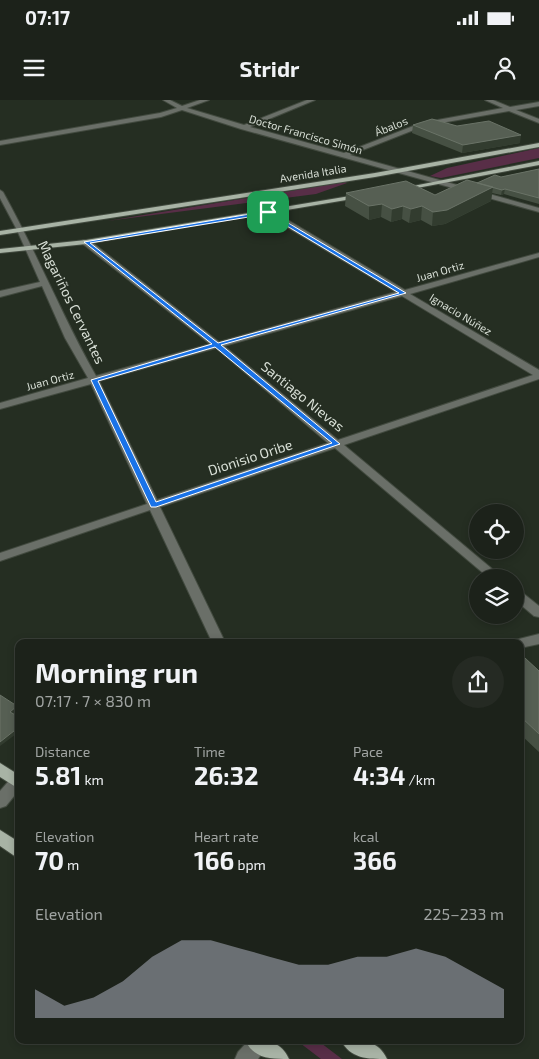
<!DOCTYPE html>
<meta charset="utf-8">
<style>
body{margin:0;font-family:"Exo 2",sans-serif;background:#252a23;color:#f1f3f6;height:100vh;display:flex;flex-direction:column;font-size:19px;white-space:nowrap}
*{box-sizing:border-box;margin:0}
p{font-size:16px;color:#a0a4a2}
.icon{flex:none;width:28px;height:28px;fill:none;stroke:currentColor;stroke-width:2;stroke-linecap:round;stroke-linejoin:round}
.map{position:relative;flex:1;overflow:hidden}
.sheet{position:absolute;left:15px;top:539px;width:509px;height:405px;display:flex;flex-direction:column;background:#1c221a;border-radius:10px;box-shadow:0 2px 8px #0003,0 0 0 1px #3a3f39}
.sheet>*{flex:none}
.controls{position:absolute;left:469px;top:404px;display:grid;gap:10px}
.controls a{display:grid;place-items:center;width:55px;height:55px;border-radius:50%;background:#1c221a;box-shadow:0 2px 8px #0003,0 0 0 1px #3a3f39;font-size:25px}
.pin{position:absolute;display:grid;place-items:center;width:42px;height:42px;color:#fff;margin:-21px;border-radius:10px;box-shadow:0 2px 8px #0006}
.round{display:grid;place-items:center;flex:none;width:52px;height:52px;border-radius:26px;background:#252a23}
.summary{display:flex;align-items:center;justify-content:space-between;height:85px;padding:0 20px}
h1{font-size:28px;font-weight:700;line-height:38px}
.figures{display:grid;grid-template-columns:repeat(3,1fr);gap:8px;height:85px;padding:5px 20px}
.figures div{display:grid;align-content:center}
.figures b{font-size:25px;font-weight:700}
.figures small{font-size:14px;font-weight:400}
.figures p{font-size:14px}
.chart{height:140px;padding:10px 20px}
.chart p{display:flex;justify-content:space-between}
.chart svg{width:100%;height:90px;margin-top:5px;fill:#8c9099;opacity:.7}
.status{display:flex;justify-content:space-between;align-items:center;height:35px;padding:0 25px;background:#1c221a;direction:ltr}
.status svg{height:14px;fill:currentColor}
header{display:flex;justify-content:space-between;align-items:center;height:65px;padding:0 20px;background:#1c221a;font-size:22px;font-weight:700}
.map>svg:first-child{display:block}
.green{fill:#582e47}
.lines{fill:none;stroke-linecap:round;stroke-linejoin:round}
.minor-casing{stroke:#424a3f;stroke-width:2}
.major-casing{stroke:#424a3f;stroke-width:2}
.minor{fill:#6a6f68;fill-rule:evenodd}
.major{fill:#a8b3a5;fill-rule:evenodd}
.wall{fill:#465043}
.shaded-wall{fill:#323c2f}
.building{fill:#565f53;stroke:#6a7367}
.route{fill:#1a73e8;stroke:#fff;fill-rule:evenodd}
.labels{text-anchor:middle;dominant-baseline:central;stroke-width:4;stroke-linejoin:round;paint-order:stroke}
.far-street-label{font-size:11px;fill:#d8dfd6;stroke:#252e22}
.street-label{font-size:14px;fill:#d8dfd6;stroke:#252e22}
</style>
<div class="status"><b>07:17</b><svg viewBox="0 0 49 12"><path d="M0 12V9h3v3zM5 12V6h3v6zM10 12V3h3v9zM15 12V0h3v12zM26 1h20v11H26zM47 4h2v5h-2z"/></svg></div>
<header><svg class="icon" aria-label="menu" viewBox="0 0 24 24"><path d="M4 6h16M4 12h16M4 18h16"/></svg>Stridr<svg class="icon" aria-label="person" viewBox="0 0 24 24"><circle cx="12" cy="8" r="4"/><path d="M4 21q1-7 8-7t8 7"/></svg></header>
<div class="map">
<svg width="539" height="959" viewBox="0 0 539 959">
<rect width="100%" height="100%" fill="#252e22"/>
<path class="green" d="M 539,48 L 539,58 L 441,78 L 430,76 L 447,68 Z
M 345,82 L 347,83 L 316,94 L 107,121 Z
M 296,940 L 317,940 L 342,959 L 321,959 Z"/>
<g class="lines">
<g class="minor-casing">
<path id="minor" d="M 163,0 L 170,0 L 182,6 L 200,0 L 209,0 L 187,8 L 244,25 L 307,0 L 315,0 L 250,27 L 344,53 L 421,23 L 503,8 L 485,0 L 493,0 L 510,7 L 539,2 L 539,6 L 516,10 L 539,19 L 539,23 L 509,11 L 424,26 L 350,55 L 539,108 L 539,112 L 241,29 L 182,10 L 161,17 L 0,45 L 0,41 L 160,13 L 177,8 Z
M 0,90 L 3,92 C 37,153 62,216 96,276 L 210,244 L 83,144 L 83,140 L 89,140 L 219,242 L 396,192 L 265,114 L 265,110 L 271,110 L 405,190 L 539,153 L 539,157 L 410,194 L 539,270 L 539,279 L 344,345 L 503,478 L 489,478 L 335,348 L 160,407 L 225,542 L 212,542 L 150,410 L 0,461 L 0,453 L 147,404 L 91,284 L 0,309 L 0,303 L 88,278 L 65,238 L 42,186 L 0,197 L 0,191 L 40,182 L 17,130 L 0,98 ZM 402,196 L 533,275 L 338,340 L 224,246 ZM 216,248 L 328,343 L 157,400 L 99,281 Z
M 515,489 L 519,490 L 539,506 L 539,517 L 534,516 L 515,500 Z
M 539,534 L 539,544 L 520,548 L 520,542 L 514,542 L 515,540 Z
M 19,673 L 19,690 L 6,706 L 0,708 L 0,691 L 14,675 Z
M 249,940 L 267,940 L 269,943 L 258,959 L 235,959 L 238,952 Z"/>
</g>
<g class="major-casing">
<path id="major" d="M 539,43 L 539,47 L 375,77 L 0,135 L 0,131 L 375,73 Z
M 539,61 L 539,65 L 401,91 L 398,89 Z
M 362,94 L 364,95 L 364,97 L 86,144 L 0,153 L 0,149 L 86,140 Z
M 0,663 L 19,675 L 19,689 L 0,677 Z
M 0,730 L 19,742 L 19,759 L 0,746 Z
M 245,940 C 264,940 280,939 289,959 C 270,959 254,959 245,940 Z
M 341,940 C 360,940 378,939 387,959 C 368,959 350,959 341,940 Z"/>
</g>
<use href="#minor" class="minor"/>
<use href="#major" class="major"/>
</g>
<path class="wall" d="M 413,25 L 457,26 L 520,43 L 462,53 L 412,33 Z
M 539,69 L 539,104 L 504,94 L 501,95 L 492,93 L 491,101 L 445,124 L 432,126 L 421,120 L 409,123 L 402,119 L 391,122 L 381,117 L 369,120 L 345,106 L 346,93 L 435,95 L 501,77 Z
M 520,561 L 539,571 L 539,652 L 520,634 Z"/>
<path class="shaded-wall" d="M 521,35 L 520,43 L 462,53 L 463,45 Z
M 493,87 L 491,101 L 445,124 L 432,126 L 433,112 Z
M 505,89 L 504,94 L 501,95 L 502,90 Z
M 382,104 L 381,117 L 369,120 L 369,106 Z
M 403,106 L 402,119 L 391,122 L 392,109 Z
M 422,106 L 421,120 L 409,123 L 411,109 Z
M 17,606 L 18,611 L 11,616 L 10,612 Z
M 19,627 L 19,632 L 0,646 L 0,642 Z"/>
<path class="building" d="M 432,19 L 457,26 L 489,21 L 521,35 L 463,45 L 413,25 Z
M 539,69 L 539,98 L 505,89 L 502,90 L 477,83 L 495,75 L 501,77 Z
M 467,80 L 493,87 L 447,110 L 433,112 L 422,106 L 411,109 L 403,106 L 392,109 L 382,104 L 369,106 L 346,93 L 406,81 L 435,95 Z
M 525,558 L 539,571 L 539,634 L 520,616 L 520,561 Z
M 0,595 L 17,606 L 10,612 L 19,617 L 19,627 L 0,642 Z"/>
<path class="route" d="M 268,111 L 406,193 L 221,245 L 340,344 L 156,407 L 151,407 L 91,280 L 212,244 L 84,142 ZM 267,114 L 399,193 L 218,243 L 90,143 ZM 215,247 L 332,343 L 156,402 L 98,281 Z"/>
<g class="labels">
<g class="far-street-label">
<text transform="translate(391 26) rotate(-22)">Ábalos</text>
<text transform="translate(306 34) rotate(16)">Doctor Francisco Simón</text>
<text transform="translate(313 73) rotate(-9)">Avenida Italia</text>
<text transform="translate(440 171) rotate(-16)">Juan Ortiz</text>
<text transform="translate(461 214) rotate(31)">Ignacio Núñez</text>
<text transform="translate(50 280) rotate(-15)">Juan Ortiz</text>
</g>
<g class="street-label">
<text transform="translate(72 202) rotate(64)">Magariños Cervantes</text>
<text transform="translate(303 296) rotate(39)">Santiago Nievas</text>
<text transform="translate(250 357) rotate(-18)">Dionisio Oribe</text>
</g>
</g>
</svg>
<div class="controls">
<a><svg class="icon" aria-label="locate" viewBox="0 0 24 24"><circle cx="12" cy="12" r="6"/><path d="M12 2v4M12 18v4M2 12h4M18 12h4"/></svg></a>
<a><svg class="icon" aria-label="layers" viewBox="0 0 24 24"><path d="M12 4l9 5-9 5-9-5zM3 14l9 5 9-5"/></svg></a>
</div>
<div class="pin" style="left:268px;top:112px;background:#1e9e55"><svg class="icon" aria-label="arrive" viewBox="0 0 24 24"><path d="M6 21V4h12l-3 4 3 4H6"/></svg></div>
<section class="sheet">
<div class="summary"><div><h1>Morning run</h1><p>07:17 · 7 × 830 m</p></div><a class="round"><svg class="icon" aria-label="share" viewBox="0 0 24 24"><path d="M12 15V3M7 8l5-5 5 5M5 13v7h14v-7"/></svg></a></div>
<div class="figures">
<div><p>Distance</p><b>5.81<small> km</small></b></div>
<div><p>Time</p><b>26:32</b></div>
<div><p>Pace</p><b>4:34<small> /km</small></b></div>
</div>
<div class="figures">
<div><p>Elevation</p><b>70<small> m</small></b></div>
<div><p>Heart rate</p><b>166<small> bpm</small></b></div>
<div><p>kcal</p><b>366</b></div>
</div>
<div class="chart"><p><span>Elevation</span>225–233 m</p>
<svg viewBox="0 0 160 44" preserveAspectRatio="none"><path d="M0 44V30L10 38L20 34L30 26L40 14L50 6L60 6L70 10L80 14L90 18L100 18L110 14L120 14L130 10L140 14L150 22L160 30V44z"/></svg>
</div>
</section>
</div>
